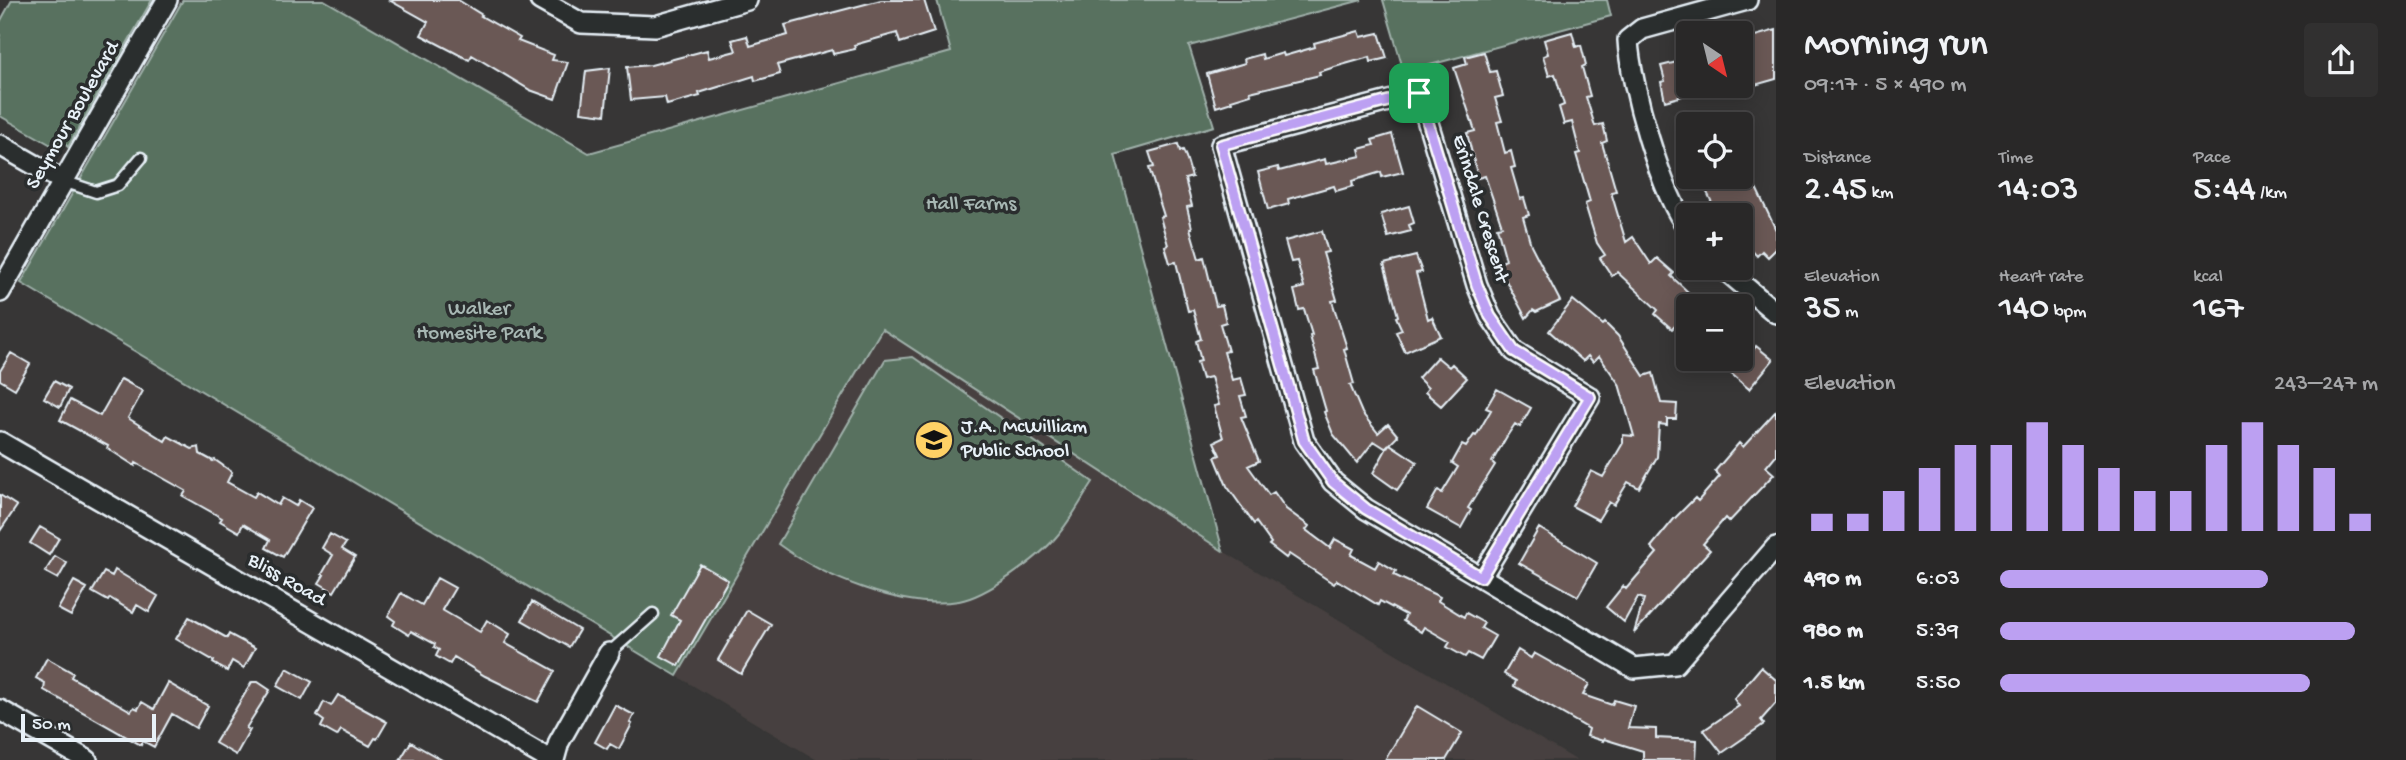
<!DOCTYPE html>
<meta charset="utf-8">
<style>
body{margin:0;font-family:"Gochi Hand",sans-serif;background:#313030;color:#f1f3f6;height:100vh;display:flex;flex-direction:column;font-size:26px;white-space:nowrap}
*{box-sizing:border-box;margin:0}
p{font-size:23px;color:#a5a6a8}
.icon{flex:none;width:38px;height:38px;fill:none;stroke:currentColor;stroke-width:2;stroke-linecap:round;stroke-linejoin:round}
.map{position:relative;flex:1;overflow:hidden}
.sheet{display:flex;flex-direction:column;background:#292828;width:630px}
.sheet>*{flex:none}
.needle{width:46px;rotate:145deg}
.controls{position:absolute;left:1676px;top:21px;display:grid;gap:14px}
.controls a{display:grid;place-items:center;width:77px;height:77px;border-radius:7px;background:#292828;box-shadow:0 4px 18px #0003,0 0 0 2px #454445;font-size:35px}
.scale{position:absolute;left:21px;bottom:18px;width:135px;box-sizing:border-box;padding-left:7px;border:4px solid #e8f1f8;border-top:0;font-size:19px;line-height:24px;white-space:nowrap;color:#e8f1f8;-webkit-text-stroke:5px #2a2d2e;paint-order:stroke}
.pin{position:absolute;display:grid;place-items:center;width:60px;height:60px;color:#fff;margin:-30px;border-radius:14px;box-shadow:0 4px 10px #0006}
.round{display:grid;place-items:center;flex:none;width:74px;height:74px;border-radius:7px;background:#313030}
.overview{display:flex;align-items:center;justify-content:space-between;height:119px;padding:0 28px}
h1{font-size:38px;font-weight:600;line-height:52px}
.stats{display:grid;grid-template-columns:repeat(3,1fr);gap:10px;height:119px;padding:7px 28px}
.stats div{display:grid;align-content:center}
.stats b{font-size:35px;font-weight:600}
.stats small{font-size:19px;font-weight:400}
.stats p{font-size:19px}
.chart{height:196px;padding:14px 28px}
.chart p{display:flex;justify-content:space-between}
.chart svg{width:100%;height:126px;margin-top:7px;stroke:#bca0f2;stroke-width:6}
ul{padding:0 28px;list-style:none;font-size:23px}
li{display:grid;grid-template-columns:112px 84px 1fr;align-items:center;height:52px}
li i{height:18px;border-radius:9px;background:#bca0f2}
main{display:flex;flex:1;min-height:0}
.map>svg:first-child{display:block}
.built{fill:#46403f}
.green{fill:#58715e;stroke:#a0b1ab;stroke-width:2}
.building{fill:#6a5954;stroke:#e8f1f8;stroke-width:2}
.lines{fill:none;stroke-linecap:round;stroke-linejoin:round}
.service-casing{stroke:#e8f1f8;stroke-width:15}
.minor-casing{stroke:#e8f1f8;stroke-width:24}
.service{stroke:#2a2d2e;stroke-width:10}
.minor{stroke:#2a2d2e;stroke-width:19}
.route-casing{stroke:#fff;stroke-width:14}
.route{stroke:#bca0f2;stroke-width:9}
.labels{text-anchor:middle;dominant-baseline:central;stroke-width:7;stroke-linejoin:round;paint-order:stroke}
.street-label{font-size:21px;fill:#e8f1f8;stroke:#2a2d2e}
.park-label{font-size:21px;fill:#a7b7b3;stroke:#2a2d2e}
.poi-label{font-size:21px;fill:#e8f1f8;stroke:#2a2d2e;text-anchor:start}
</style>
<main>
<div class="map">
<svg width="1776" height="760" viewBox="0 0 1776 760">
<rect width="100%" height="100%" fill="#373636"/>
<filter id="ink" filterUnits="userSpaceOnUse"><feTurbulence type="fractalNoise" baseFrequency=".0143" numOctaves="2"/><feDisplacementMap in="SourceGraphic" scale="14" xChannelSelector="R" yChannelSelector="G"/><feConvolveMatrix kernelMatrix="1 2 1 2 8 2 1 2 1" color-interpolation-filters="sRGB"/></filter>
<g filter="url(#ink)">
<path class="built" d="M 881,329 L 1223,551 L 1576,760 L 817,760 L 677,676 Z"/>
<path class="green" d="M 12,0 L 152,0 L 68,147 L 64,143 L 53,146 L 0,116 L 0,22 Z
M 183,0 L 324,0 L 589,153 L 951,52 L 937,0 L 1362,0 L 1189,46 L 1214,126 L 1115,155 L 1223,551 L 882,329 L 677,676 L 21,283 Z
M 1383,0 L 1607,0 L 1611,16 L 1404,72 Z
M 913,357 L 1093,482 C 1081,500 1071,520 1057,536 C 1039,558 987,596 959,601 C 903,610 823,577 778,544 L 885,360 Z"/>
<path class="building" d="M 389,0 L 458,0 L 482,15 L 481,16 L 520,38 L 518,41 L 554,55 L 552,60 L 568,62 L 555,99 L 530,90 L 472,55 L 469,60 L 421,35 L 428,22 Z
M 881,0 L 924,0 L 934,32 L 900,43 L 897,33 L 854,45 L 855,49 L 833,54 L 832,50 L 777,65 L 780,74 L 755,81 L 754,76 L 699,93 L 700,96 L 667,105 L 665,97 L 631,100 L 627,67 L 651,65 L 707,50 L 709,58 L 736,51 L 732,40 L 747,36 L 750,46 L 788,35 L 785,25 Z
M 1776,30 L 1776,79 L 1741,89 L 1741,40 Z
M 1359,31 L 1361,37 L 1379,33 L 1387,58 L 1371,62 L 1370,57 L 1338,66 L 1319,72 L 1320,75 L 1250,92 L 1251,94 L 1231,100 L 1232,102 L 1216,107 L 1207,74 L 1245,63 L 1244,59 L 1262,54 L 1263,59 L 1283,53 L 1284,56 L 1315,47 L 1314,43 Z
M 1572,32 L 1576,47 L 1581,45 L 1586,65 L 1582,67 L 1590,96 L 1586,97 L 1595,126 L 1603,124 L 1607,141 L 1602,143 L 1616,191 L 1611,192 L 1626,242 L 1633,237 L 1651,264 L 1657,258 L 1674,273 L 1671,276 L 1689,293 L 1689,336 L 1676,325 L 1672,329 L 1655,314 L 1658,310 L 1617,272 L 1612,276 L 1600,258 L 1605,255 L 1597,243 L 1585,204 L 1590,202 L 1576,154 L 1580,153 L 1572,122 L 1564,124 L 1559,107 L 1564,105 L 1555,74 L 1549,76 L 1543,56 L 1548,54 L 1544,40 Z
M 1484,52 L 1490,72 L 1496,71 L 1503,96 L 1495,98 L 1502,121 L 1497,122 L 1505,153 L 1511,151 L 1515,167 L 1511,168 L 1520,199 L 1524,198 L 1529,215 L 1523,217 L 1531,245 L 1560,301 L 1536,312 L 1533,310 L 1526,318 L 1497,264 L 1506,260 L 1497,227 L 1502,226 L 1485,176 L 1478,178 L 1467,133 L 1475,131 L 1454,68 L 1467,64 L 1465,57 Z
M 1689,59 L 1690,94 L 1665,101 L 1661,82 L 1665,81 L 1661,66 Z
M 610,68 L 605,115 L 581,112 L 586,71 Z
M 1392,134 L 1403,172 L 1382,177 L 1381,172 L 1352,181 L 1353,186 L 1336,191 L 1334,186 L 1288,199 L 1289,204 L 1268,210 L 1258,172 L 1278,167 L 1279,171 L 1325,159 L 1326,164 L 1361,156 L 1359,149 L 1374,145 L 1372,140 Z
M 1178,144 L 1180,151 L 1183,150 L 1186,157 L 1192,177 L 1185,179 L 1192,206 L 1187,207 L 1192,228 L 1190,228 L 1199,259 L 1204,257 L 1216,306 L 1222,305 L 1226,322 L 1220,324 L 1228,351 L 1224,352 L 1232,380 L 1241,378 L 1246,395 L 1240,396 L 1246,416 L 1241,417 L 1259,461 L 1248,466 L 1269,495 L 1274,492 L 1286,509 L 1309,526 L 1306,530 L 1330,548 L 1335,539 L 1354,549 L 1351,555 L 1375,568 L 1379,561 L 1396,571 L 1394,575 L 1440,597 L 1438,601 L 1464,617 L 1466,613 L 1484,623 L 1481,628 L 1495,636 L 1481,660 L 1468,653 L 1465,657 L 1447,647 L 1450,642 L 1424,627 L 1421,632 L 1403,621 L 1406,615 L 1380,601 L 1378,605 L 1337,580 L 1334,584 L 1289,554 L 1286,558 L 1269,545 L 1271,543 L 1256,522 L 1254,524 L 1227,486 L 1215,457 L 1220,455 L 1214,442 L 1223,438 L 1214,406 L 1219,405 L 1211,377 L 1202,379 L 1197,362 L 1201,361 L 1196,341 L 1201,339 L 1193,310 L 1188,311 L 1176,262 L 1170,263 L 1165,246 L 1168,245 L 1160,217 L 1164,216 L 1149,168 L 1154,167 L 1149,152 Z
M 1719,177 L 1751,177 L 1776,230 L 1776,249 L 1768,257 L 1762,251 L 1757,256 L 1741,239 L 1741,215 L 1718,215 L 1703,184 Z
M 1409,206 L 1414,223 L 1409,225 L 1411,231 L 1388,237 L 1381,214 Z
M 1322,231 L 1328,252 L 1323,253 L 1337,300 L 1332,301 L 1347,348 L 1344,349 L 1354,384 L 1350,385 L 1362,413 L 1378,433 L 1388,424 L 1398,436 L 1390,444 L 1417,462 L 1397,490 L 1373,473 L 1389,444 L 1385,448 L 1374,441 L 1357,463 L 1333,434 L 1324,412 L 1326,411 L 1314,370 L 1319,369 L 1310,336 L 1312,335 L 1304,309 L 1299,310 L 1294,290 L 1304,287 L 1297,261 L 1291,262 L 1285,241 Z
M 1416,256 L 1422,272 L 1416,273 L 1428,319 L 1432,317 L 1441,336 L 1405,352 L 1396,332 L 1402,330 L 1396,317 L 1398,316 L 1384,264 Z
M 1573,300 L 1603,325 L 1605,323 L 1618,336 L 1644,376 L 1653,373 L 1661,403 L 1677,404 L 1676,419 L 1667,419 L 1667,425 L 1659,424 L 1657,457 L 1639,488 L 1628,482 L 1614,505 L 1609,502 L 1598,520 L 1572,506 L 1591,471 L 1603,477 L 1623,443 L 1623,435 L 1634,436 L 1619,384 L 1599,356 L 1593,362 L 1588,356 L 1583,361 L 1549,331 Z
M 1741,338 L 1754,349 L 1756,346 L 1773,360 L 1749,389 L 1714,359 L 1741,359 Z
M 11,353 L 30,364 L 15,389 L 0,380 L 0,371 Z
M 1437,357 L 1449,367 L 1452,364 L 1467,378 L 1441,406 L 1425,392 L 1428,388 L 1418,378 Z
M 121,379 L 143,391 L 128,418 L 165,441 L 168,436 L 192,449 L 199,447 L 200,454 L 213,461 L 215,460 L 232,472 L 227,482 L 254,497 L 257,492 L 278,505 L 282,498 L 296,506 L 299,500 L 312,508 L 283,557 L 266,548 L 270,540 L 243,524 L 239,532 L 220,521 L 222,518 L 183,496 L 186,491 L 136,463 L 135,466 L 107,448 L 108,446 L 60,420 L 70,400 L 100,416 Z
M 54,381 L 69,389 L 60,407 L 44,398 Z
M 1497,389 L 1531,408 L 1520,427 L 1515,424 L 1507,436 L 1492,462 L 1495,465 L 1468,508 L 1471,510 L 1461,528 L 1427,509 L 1438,490 L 1442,493 L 1458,467 L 1452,463 L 1462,445 L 1466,447 L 1474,435 L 1476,436 L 1491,410 L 1486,408 Z
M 1776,411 L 1776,455 L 1766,467 L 1774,474 L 1729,522 L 1725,518 L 1703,544 L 1710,550 L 1634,633 L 1644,599 L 1638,597 L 1624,622 L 1606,607 L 1623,586 L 1626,589 L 1657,553 L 1651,547 L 1674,519 L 1695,498 L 1698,501 L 1720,476 L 1715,471 L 1739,443 L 1743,447 Z
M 0,495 L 17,506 L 0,531 Z
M 40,527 L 59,538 L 49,555 L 30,543 Z
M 1539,528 L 1597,563 L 1578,596 L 1519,563 Z
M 330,534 L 346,543 L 342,549 L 355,557 L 334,592 L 319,583 L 324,575 L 322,574 L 333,555 L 322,548 Z
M 55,556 L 67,563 L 58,579 L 45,572 Z
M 700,564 L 728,580 L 679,666 L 661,656 L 680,620 L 671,615 Z
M 115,570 L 158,596 L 149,612 L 137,605 L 133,612 L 110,598 L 108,601 L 92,592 L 104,572 L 112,576 Z
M 437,578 L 455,588 L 442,610 L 480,632 L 487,620 L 510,634 L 505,643 L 555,671 L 538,702 L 485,676 L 454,657 L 450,664 L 436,656 L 439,650 L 434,647 L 435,644 L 411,631 L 409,635 L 393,625 L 395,621 L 388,616 L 401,593 L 422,605 Z
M 74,581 L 87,588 L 71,616 L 58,609 Z
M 532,602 L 579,630 L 569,647 L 522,620 Z
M 747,610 L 771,624 L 741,674 L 718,660 Z
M 189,617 L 227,638 L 229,634 L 255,648 L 244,668 L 232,661 L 227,671 L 213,663 L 214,661 L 176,639 Z
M 1518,650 L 1531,658 L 1534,653 L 1589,684 L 1583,695 L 1612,705 L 1614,700 L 1634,706 L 1628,728 L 1656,729 L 1656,738 L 1697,740 L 1696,760 L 1643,760 L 1643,751 L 1604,739 L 1603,741 L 1587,736 L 1589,729 L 1514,686 L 1516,681 L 1504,674 Z
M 47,658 L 73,673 L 71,677 L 131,711 L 134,707 L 138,709 L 142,702 L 154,709 L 168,683 L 208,706 L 196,728 L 172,714 L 154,747 L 143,741 L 141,745 L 44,690 L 45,683 L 36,678 Z
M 1761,667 L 1776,680 L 1776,703 L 1761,720 L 1764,724 L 1722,753 L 1704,730 L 1739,706 L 1734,699 Z
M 287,668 L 312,682 L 302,700 L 277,686 Z
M 252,682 L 258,682 L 270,690 L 246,728 L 250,730 L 236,755 L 215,743 Z
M 338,695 L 387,722 L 377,739 L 375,738 L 370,746 L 341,730 L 337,736 L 321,727 L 324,721 L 317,716 L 324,702 L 331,706 Z
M 615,705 L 634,715 L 630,723 L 632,724 L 619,749 L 610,744 L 607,749 L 595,742 Z
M 1417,706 L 1462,733 L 1446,760 L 1385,760 Z
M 411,742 L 419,747 L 442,760 L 400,760 Z"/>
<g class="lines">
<g class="service-casing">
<path id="service" d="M 63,181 L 96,192 L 118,185 L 141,158
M 609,653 L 653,614"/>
</g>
<g class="minor-casing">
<path id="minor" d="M 540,0 L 581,23 L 655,26 L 747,0
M 0,145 L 63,181
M 1689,229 C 1661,196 1630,83 1628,40 L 1642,29 L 1747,0
M 1723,268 L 1776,313
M 0,292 L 167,0
M 0,442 L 550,760
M 1481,577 L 1590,397 L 1514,351 L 1490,316 L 1477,285 L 1419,93 L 1221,145 L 1304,441 L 1333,482 L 1366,509 L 1634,668 L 1675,664 L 1776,547
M 0,710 L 87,760
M 554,760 L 559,742 L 609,653"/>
</g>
<use href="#service" class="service"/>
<use href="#minor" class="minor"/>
</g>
</g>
<g class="lines" filter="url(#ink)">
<g class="route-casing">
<path id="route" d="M 1419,93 L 1477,285 L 1490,316 L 1514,351 L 1590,397 L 1481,577 L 1366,509 L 1333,482 L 1304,441 L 1221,145 Z"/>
</g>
<use href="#route" class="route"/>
</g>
<defs>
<g id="school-disc" transform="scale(2.0125)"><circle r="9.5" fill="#ffd166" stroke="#2a2d2e"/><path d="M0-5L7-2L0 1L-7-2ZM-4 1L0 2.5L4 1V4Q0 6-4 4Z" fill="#111"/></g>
</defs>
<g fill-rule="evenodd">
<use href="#school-disc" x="934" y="440"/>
</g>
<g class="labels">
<g class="street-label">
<text transform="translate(74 116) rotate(-60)">Seymour Boulevard</text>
<text transform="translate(1479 209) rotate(73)">Erindale Crescent</text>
<text transform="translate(286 581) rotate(30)">Bliss Road</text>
</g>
<g class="park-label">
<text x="971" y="205">Hall Farms</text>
<text x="479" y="310">Walker<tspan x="479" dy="24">Homesite Park</tspan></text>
</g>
<g class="poi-label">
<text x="961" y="428">J.A. McWilliam<tspan x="961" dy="24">Public School</tspan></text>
</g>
</g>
</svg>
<div class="controls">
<a><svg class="needle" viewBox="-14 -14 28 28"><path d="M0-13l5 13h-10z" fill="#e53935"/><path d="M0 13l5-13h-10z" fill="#a5a6a8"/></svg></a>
<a><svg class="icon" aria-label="locate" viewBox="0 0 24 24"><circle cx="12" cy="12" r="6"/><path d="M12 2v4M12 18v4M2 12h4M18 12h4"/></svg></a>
<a>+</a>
<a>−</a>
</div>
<div class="scale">50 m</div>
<div class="pin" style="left:1419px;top:93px;background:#1e9e55"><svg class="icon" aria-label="arrive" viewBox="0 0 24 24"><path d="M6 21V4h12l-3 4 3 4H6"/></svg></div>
</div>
<section class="sheet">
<div class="overview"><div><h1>Morning run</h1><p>09:17 · 5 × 490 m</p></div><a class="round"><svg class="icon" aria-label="share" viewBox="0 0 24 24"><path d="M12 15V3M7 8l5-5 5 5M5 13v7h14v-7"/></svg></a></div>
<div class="stats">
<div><p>Distance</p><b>2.45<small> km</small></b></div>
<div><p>Time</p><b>14:03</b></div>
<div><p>Pace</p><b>5:44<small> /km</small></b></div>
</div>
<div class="stats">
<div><p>Elevation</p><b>35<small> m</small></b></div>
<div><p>Heart rate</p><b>140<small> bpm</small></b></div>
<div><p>kcal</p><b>167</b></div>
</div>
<div class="chart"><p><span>Elevation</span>243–247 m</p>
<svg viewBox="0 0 160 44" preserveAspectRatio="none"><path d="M5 44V38M15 44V38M25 44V30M35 44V22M45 44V14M55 44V14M65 44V6M75 44V14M85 44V22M95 44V30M105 44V30M115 44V14M125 44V6M135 44V14M145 44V22M155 44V38"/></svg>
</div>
<ul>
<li><b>490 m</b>6:03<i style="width:71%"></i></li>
<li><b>980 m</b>5:39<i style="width:94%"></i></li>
<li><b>1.5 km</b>5:50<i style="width:82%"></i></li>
</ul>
</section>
</main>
